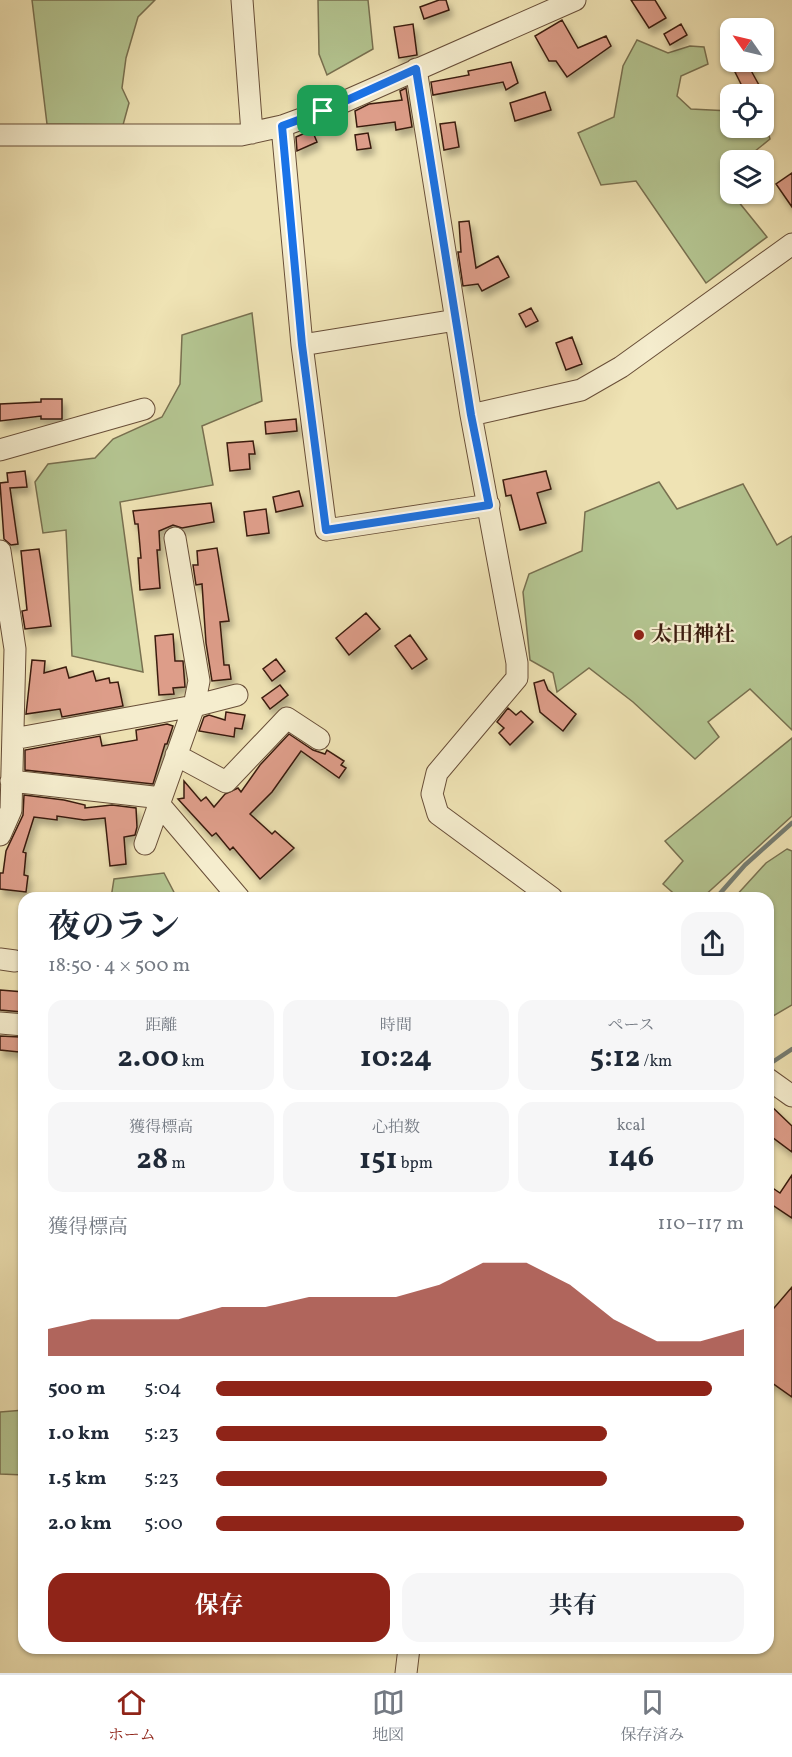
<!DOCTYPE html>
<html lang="ja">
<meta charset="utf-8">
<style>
body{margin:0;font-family:Vollkorn,"Noto Serif JP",serif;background:#f6f6f7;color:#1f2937;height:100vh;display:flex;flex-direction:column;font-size:22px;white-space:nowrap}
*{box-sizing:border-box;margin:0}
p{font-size:20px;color:#747a83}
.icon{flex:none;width:33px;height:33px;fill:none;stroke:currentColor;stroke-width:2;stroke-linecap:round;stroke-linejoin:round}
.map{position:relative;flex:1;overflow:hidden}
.details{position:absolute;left:18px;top:892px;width:756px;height:762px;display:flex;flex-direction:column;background:#fff;border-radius:18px;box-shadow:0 2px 4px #0004}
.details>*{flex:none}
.needle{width:39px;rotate:304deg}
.controls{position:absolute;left:720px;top:18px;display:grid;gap:12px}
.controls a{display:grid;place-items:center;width:54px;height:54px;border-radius:12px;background:#fff;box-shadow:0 2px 4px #0004;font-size:30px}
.pin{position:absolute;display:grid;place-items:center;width:51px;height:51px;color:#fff;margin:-26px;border-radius:12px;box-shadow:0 3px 9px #0006}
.round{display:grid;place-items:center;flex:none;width:63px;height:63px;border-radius:18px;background:#f6f6f7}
.overview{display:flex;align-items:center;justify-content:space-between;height:102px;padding:0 30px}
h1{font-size:33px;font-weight:700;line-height:45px}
.stats{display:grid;grid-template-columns:repeat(3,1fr);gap:9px;height:102px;padding:6px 30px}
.stats div{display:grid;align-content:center;border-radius:15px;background:#f6f6f7;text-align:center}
.stats b{font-size:30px;font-weight:700}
.stats small{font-size:16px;font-weight:400}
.stats p{font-size:16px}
.chart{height:168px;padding:12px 30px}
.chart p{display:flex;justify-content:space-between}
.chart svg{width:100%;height:108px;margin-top:6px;fill:#8f2418;opacity:.7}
.primary-button{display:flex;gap:12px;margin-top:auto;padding:12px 30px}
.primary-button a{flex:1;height:69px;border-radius:18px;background:#8f2418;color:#fff;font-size:24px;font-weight:700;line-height:69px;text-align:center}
.primary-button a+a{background:#f6f6f7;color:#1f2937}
ul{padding:0 30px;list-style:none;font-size:20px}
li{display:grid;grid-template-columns:96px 72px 1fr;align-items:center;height:45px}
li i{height:15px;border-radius:8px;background:#8f2418}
.menu{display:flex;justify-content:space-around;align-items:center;height:84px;border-top:2px solid #e0e1e3;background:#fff;font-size:16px;color:#747a83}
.menu a{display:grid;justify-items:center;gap:3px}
.menu .on{color:#8f2418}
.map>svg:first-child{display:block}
.green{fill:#b4c591;stroke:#787050;stroke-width:1.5}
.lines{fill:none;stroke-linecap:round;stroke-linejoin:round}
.stream{stroke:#757d73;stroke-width:4.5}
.building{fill:#dd9d89;stroke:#3b1c0f;stroke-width:1.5;filter:url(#shadow)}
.minor-casing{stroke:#684e38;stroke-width:23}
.minor{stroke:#f5edce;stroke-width:21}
.route-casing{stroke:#fff;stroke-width:12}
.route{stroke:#1a73e8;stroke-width:8}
.poi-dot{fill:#8f2418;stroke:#f5edce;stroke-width:2}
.labels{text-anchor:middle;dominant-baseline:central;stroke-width:4.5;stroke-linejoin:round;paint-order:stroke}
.poi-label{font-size:21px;font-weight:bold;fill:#3b1c0f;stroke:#f5edce;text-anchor:start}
</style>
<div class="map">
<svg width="792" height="1673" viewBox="0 0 792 1673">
<defs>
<filter id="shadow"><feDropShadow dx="3.5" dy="6" stdDeviation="3" flood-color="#0004"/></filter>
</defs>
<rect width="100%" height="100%" fill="#efe3b4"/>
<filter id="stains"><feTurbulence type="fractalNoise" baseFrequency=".00333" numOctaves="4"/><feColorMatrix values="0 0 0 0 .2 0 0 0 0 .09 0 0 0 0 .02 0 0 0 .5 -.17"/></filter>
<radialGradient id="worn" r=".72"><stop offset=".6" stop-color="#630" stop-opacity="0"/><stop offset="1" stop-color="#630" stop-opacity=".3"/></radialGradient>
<path class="green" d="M 32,0 L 155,0 L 138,17 L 126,58 L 122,88 L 129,103 L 123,125 L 47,124 Z
M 318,0 L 368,0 L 373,49 L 327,75 L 319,54 Z
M 637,40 L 668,53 L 690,46 L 704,47 L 708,64 L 681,76 L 677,96 L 691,109 L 730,111 L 730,128 L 764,128 L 764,118 L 770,139 L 744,160 L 730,160 L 730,172 L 721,180 L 767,237 L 706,283 L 636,181 L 601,185 L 578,133 L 614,117 L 623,66 Z
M 252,313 L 262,401 L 202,426 L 213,485 L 120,502 L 143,672 L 72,656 L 66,530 L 43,533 L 35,482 L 48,464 L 95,458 L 113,439 L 162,417 L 180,384 L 182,335 Z
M 659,482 L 677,509 L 743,484 L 777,545 L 792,536 L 792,730 L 750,689 L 708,722 L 719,737 L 695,759 L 633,702 L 589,668 L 557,692 L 553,673 L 530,660 L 523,592 L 529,574 L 582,551 L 585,512 Z
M 792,738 L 792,816 L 702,898 L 679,898 L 663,884 L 683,861 L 665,841 Z
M 787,849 L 792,851 L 792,1005 L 768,1019 L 768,898 L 734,898 L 766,863 Z
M 164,873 L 177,898 L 111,898 L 114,879 Z
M 24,1410 L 24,1475 L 0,1474 L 0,1412 Z"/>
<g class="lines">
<path class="stream" d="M 716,898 L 745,865 L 792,823
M 768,1065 L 792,1049
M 22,1347 L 24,1347"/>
</g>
<path class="building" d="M 439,0 L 446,0 L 449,10 L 424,19 L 420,7 Z
M 631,0 L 655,0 L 666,18 L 649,28 Z
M 562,20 L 578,48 L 606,36 L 611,46 L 567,77 L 556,61 L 549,61 L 535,36 Z
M 413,24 L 417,55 L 399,58 L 394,27 Z
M 681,24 L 687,35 L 670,45 L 664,34 Z
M 511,62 L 518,83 L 506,90 L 503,82 L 433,95 L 431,82 L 469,75 L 468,71 Z
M 748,65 L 760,87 L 746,94 L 735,72 Z
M 406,88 L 412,127 L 396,130 L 395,122 L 357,127 L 355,111 L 369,104 L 402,100 L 400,91 Z
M 545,92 L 551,110 L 515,121 L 510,103 Z
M 455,122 L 459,147 L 444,150 L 440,124 Z
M 312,130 L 317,142 L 297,151 L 296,137 Z
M 368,133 L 371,148 L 357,150 L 355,135 Z
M 792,173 L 792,207 L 776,184 Z
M 469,221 L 476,268 L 498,256 L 509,277 L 482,291 L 478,284 L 463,286 L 458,252 L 461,252 L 459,222 Z
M 531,308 L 538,321 L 526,327 L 519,314 Z
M 572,337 L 582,364 L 566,370 L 556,343 Z
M 41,399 L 62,399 L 62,419 L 41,419 L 41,416 L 0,421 L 0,404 L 41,402 Z
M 296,419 L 297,431 L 266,434 L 265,422 Z
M 253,441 L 255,454 L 249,454 L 250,469 L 230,471 L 227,443 Z
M 25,471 L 27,487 L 10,488 L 18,544 L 11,545 L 4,539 L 0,483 L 8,482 L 7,473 Z
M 546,471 L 551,489 L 537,493 L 546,523 L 520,530 L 511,495 L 506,496 L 503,480 Z
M 299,491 L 303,506 L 276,512 L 273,497 Z
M 211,503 L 214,522 L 182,528 L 173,525 L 159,531 L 160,550 L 157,550 L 160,588 L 140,590 L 138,558 L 141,558 L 138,524 L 135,524 L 133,511 Z
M 266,509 L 269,533 L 247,536 L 244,512 Z
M 217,548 L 229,621 L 220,622 L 224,665 L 229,665 L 231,679 L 212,681 L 206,643 L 202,584 L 196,585 L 193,565 L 198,565 L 197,551 Z
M 39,549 L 51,626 L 25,629 L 22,611 L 27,610 L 21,551 Z
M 366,613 L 380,629 L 349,655 L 336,638 Z
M 173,634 L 175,661 L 183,661 L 185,687 L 173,688 L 174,694 L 159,695 L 155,636 Z
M 410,635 L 427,659 L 412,669 L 395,646 Z
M 276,659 L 285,671 L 272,681 L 263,669 Z
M 32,660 L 45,661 L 44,673 L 66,667 L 69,678 L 93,671 L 96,681 L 109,678 L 110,683 L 118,682 L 123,706 L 62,717 L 60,709 L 26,714 Z
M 544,680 L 548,690 L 576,714 L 563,731 L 540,712 L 534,683 Z
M 280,685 L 288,695 L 270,709 L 262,698 Z
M 508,708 L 516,715 L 521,711 L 533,722 L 510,745 L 499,733 L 504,728 L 497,722 Z
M 226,712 L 245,715 L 242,729 L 235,728 L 234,737 L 199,731 L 204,717 L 209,715 L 225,720 Z
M 167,724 L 173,726 L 167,744 L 165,744 L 153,784 L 25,770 L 25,750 L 100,736 L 102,746 L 137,740 L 136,730 Z
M 289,734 L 313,750 L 325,754 L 327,750 L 344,761 L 341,765 L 346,768 L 339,778 L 301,751 L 272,792 L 250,814 L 272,834 L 275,831 L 294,848 L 260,879 L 233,847 L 230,850 L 216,833 L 212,836 L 178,799 L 184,798 L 184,781 L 201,801 L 206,797 L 214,807 L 225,794 L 238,788 L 241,792 L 260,765 Z
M 24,795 L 64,800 L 85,805 L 85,808 L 112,805 L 136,808 L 137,827 L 135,835 L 124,837 L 126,864 L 110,866 L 105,818 L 84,820 L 57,816 L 57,820 L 34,817 L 23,852 L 26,853 L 24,875 L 28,876 L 26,892 L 0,889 L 0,873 L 3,873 L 6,851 L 23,815 Z
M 0,990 L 24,992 L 23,1012 L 0,1010 Z
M 0,1036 L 20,1037 L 19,1052 L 0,1050 Z
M 768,1103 L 792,1126 L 792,1152 L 768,1134 Z
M 792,1175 L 792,1218 L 768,1202 L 768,1185 L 780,1193 Z
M 792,1287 L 792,1397 L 768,1380 L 768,1315 Z"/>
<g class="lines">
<g class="minor-casing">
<path id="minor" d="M 242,0 L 252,133
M 416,69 L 471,415 L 517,663 L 517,678 L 437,773 L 432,794 L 438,814 L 552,898
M 282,126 L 302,345 L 326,530 L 489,505
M 0,135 L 241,135 L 282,126 L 323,111 L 575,0
M 302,345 L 456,320
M 471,415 L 581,390 L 621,367 L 792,244
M 0,450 L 144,409
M 0,551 L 15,649 L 11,810 L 0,835
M 13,739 L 194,706 L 237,695
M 176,755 L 226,782 L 287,718 L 319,739
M 11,781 L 153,797 L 239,898
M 145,844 L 194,706 L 199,681 L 175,538
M 0,959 L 15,961
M 0,1023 L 24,1025
M 768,1079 L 792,1096
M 406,1673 L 409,1648"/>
</g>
<use href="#minor" class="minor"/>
</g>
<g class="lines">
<g class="route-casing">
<path id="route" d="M 416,69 L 471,415 L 489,505 L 326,530 L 302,345 L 282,126 L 323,111 Z"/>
</g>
<use href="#route" class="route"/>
</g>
<circle class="poi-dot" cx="639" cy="635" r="6"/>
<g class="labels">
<g class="poi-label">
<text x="651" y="635">太田神社</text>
</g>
</g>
<rect width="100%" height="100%" filter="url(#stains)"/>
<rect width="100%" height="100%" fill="url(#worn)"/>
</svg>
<div class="controls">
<a><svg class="needle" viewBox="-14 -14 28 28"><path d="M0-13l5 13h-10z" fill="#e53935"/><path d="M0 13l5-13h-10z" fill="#747a83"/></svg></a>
<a><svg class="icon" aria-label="locate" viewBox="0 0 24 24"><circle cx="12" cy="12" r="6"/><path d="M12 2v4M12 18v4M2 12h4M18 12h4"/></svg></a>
<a><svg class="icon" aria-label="layers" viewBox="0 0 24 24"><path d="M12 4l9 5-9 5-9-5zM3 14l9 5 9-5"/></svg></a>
</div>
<div class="pin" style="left:323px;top:111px;background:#1e9e55"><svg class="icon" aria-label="arrive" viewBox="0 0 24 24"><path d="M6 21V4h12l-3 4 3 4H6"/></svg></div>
<section class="details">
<div class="overview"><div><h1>夜のラン</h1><p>18:50 · 4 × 500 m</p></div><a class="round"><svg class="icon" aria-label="share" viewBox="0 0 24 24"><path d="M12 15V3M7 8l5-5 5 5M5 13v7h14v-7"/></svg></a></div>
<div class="stats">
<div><p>距離</p><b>2.00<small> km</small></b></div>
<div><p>時間</p><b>10:24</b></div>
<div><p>ペース</p><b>5:12<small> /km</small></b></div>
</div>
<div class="stats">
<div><p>獲得標高</p><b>28<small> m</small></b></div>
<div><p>心拍数</p><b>151<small> bpm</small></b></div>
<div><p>kcal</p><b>146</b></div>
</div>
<div class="chart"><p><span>獲得標高</span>110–117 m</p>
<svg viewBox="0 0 160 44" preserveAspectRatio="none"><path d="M0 44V33L10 29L20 29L30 29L40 24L50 24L60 20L70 20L80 20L90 15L100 6L110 6L120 15L130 29L140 38L150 38L160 33V44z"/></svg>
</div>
<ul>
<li><b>500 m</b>5:04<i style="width:94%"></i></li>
<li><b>1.0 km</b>5:23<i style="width:74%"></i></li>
<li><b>1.5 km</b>5:23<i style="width:74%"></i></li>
<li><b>2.0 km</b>5:00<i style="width:100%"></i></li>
</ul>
<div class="primary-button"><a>保存</a><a>共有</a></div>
</section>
</div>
<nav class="menu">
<a class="on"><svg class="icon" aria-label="home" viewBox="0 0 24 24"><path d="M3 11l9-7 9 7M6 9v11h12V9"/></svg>ホーム</a>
<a><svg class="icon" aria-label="map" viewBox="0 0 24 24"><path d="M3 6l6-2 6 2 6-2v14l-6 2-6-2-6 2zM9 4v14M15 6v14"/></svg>地図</a>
<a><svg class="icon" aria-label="saved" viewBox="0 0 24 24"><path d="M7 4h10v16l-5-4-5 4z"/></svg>保存済み</a>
</nav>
